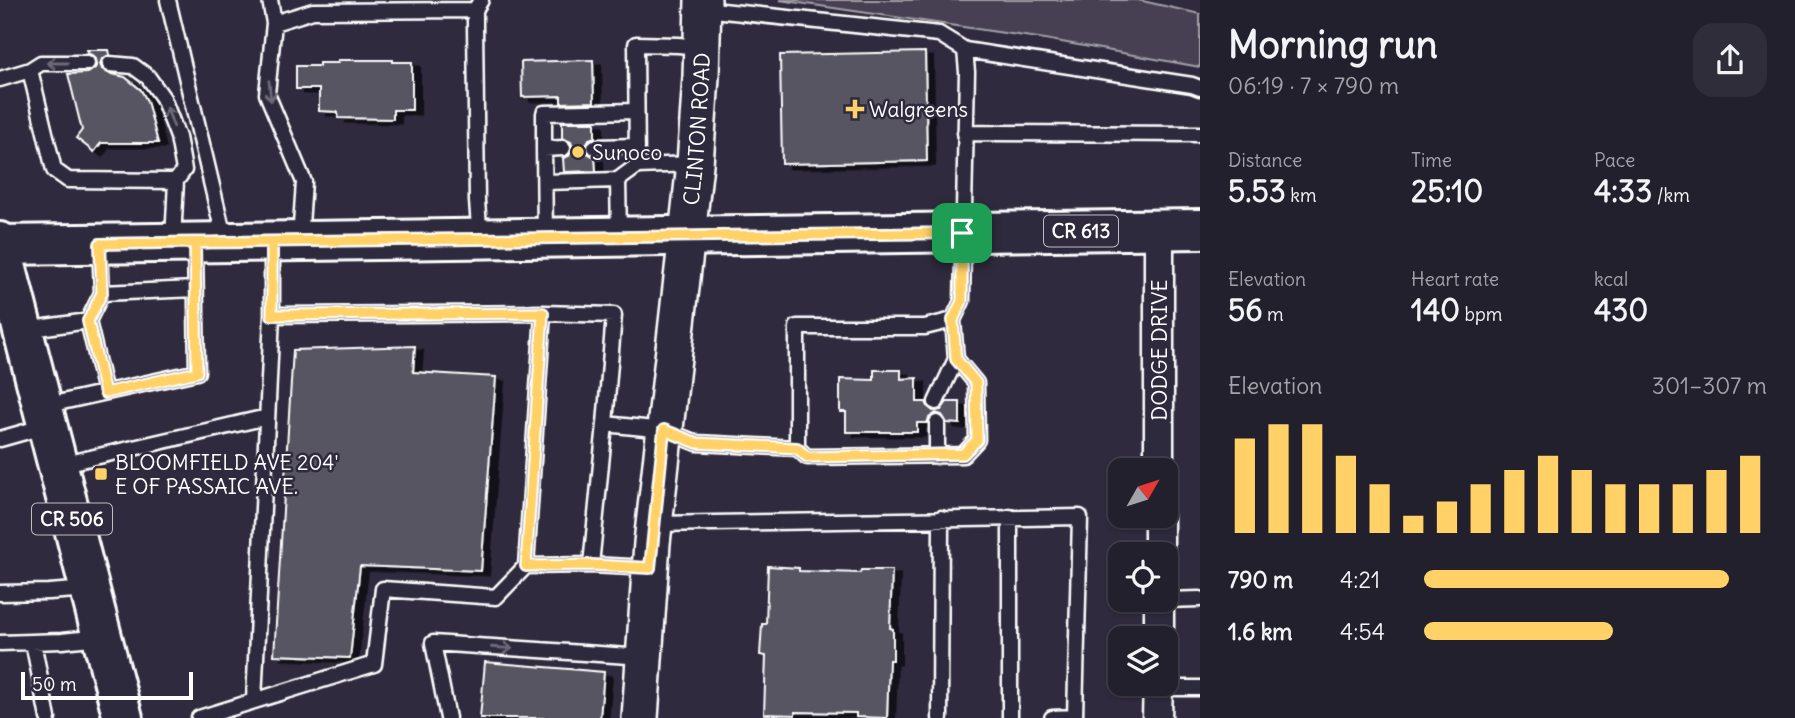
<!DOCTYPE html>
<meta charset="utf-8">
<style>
body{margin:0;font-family:Delius,sans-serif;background:#2f2d3a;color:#f1f3f6;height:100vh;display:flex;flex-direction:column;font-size:26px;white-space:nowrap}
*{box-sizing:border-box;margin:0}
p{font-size:23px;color:#a3a3aa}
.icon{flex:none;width:38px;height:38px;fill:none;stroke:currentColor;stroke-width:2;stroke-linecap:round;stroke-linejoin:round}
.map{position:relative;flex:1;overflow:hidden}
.side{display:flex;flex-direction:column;background:#23202e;width:595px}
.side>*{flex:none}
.needle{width:46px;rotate:51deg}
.tools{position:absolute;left:1108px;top:458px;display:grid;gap:14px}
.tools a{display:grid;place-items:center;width:70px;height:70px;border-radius:14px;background:#23202e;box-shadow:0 2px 5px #0004,0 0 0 2px #403e4a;font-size:35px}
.scale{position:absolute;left:21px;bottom:18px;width:172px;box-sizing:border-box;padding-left:7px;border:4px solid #fff;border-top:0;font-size:19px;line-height:24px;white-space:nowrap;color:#fff;-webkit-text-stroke:5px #2f2a3d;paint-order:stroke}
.pin{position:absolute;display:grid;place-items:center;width:60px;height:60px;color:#fff;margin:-30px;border-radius:14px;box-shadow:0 4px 10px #0006}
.round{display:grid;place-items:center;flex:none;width:74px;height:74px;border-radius:21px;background:#2f2d3a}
.headline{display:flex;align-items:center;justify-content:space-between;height:119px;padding:0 28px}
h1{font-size:38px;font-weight:800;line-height:52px}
.figures{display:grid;grid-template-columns:repeat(3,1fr);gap:10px;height:119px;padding:7px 28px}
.figures div{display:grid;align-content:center}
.figures b{font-size:30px;font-weight:800}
.figures small{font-size:19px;font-weight:400}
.figures p{font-size:19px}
.chart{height:196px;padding:14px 28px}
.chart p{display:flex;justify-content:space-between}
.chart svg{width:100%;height:126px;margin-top:7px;stroke:#ffd166;stroke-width:6}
ul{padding:0 28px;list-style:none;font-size:23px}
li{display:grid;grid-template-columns:112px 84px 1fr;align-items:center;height:52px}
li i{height:18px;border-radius:9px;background:#ffd166}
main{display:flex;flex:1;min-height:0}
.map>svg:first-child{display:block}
.green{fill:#464152;stroke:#a2a0a8;stroke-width:2}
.building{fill:#595564;stroke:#fff;stroke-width:2;filter:url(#shadow)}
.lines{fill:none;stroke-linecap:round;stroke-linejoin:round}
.service-casing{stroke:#fff;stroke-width:19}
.minor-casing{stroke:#fff;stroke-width:33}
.tertiary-casing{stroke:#fff;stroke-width:40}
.primary-casing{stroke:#fff;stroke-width:44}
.service{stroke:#2f2a3d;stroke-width:14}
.minor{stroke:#2f2a3d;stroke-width:28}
.tertiary{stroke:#2f2a3d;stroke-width:35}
.primary{stroke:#2f2a3d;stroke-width:38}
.oneway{stroke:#6d6a77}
.route-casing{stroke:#fff;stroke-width:14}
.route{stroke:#ffd166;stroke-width:9}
.poi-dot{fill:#ffd166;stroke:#2f2a3d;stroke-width:2.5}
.labels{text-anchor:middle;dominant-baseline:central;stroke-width:5;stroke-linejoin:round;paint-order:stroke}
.shield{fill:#2f2a3d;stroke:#c1bfc5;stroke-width:2}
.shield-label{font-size:19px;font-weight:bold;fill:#fff}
.poi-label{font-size:21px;fill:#fff;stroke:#2f2a3d;text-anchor:start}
.street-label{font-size:21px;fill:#fff;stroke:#2f2a3d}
</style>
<main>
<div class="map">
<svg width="1200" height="718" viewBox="0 0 1200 718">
<defs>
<filter id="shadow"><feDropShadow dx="8" dy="4.5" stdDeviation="0" flood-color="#0009"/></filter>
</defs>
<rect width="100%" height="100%" fill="#2f2a3d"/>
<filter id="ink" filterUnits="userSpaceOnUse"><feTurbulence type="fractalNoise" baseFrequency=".0143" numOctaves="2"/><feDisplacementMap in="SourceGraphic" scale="14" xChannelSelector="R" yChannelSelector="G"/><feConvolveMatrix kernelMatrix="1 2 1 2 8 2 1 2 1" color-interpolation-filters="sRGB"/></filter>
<g filter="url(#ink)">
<path class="green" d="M 779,0 L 1138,0 L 1200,14 L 1200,67 L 1045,39 Z"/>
<path class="building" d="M 87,50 L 109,50 L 110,55 L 102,59 L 100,64 L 102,69 L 108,73 L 125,77 L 141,90 L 147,101 L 158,143 L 101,143 L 94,152 L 76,138 L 82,130 L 68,74 L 88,73 L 95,68 L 97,64 L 96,59 L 92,55 L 87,53 Z
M 925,52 L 927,161 L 782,164 L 780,55 Z
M 338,60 L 393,60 L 393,62 L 412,62 L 412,110 L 393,110 L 393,119 L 338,118 L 338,112 L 319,111 L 319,89 L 296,89 L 296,66 L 319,66 L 319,63 L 338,63 Z
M 593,60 L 594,102 L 561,103 L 561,96 L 522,97 L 521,62 Z
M 562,122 L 595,122 L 595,137 L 589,139 L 585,147 L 587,153 L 595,157 L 596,171 L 564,172 L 563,158 L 569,156 L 573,148 L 571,142 L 562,138 Z
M 415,346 L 413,372 L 496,377 L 481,571 L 360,566 L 350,658 L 274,655 L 293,350 Z
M 874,370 L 901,370 L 901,379 L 917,378 L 917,402 L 926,402 L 928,407 L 933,411 L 941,410 L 947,402 L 960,402 L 960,424 L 947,423 L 942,415 L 936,413 L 929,418 L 927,423 L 917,423 L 917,432 L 846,432 L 846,412 L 840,412 L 840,379 L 874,380 Z
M 768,566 L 799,568 L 799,571 L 860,573 L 861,570 L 892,570 L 890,628 L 893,629 L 893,660 L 889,660 L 887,718 L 856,717 L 856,713 L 795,712 L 795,715 L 764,714 L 766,656 L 760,655 L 762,624 L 766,624 Z
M 485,662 L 604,672 L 600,718 L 480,718 Z"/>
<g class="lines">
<g class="service-casing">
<path id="service" d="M 168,0 L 225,241
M 270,0 L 274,23 L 267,94 L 304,182 L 300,240
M 274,23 L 313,11 L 475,10
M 965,50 L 1192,85 L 1200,88
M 110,64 L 133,66 L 148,77 L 163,98 L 178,137 L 184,170 L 176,181
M 30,70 L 54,170 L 68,180 L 176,181 L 173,241
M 0,79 L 30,70 L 41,63 L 87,63
M 965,133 L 1200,134
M 595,147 L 637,146
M 544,149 L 544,113 L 636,111
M 695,164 L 637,166 L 636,44 L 678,45 L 700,47
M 618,180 L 619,235
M 545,182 L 618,180 L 637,166
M 545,237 L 544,149 L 563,148
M 480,239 L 477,201 L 475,23 L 475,10 L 481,0
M 272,242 L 272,315 L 543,313
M 100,245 L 102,293 L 88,321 L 105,392
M 102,293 L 196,289
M 24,330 L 88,321
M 936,402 L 956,359
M 44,406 L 197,372 L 195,244
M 937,423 L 937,456
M 605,424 L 591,565 L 650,568
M 0,439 L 46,426
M 797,448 L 807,457 L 963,455 L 977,440 L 976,383 L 956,359 L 953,320
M 60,465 L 267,417
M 1010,517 L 1010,718
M 655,524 L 1080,517 L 1075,717 L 1052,718
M 526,566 L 591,565
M 0,593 L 49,592 L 88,589
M 1166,600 L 1200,599
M 33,642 L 48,718
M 0,643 L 62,641 L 100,637
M 1158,688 L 1200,688
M 254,701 L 272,315
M 199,718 L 374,664 L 383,589 L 496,597 L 526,566 L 543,313 L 614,315 L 605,424 L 664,430 L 697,443 L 797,448 L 797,327 L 925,327 L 953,320 L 962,301 L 967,72 L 965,50 L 939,34 L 704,9
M 448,718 L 433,643 L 644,657
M 940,718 L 941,518"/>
</g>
<g class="minor-casing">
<path id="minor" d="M 1159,230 L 1159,471
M 1159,516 L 1159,555
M 1159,639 L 1159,600
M 1157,718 L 1158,684"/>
</g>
<g class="tertiary-casing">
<g id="tertiary">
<path id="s1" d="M 640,718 L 652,543 L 695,164 L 701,77 L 703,0"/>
</g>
</g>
<g class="primary-casing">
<path id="primary" d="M 0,242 L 123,718
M 0,245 L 1200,229"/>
</g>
<use href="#service" class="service"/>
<use href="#minor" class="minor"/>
<use href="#tertiary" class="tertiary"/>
<use href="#primary" class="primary"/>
</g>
<defs><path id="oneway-shaft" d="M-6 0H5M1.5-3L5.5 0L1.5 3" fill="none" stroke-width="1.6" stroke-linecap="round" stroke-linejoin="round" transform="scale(1.75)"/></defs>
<g class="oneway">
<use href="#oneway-shaft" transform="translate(57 63) rotate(-180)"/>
<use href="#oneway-shaft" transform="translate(270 91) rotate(84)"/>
<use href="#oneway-shaft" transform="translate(170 117) rotate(-111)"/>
<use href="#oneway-shaft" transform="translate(502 648) rotate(4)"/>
</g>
</g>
<g class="lines" filter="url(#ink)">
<g class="route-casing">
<path id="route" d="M 962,233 C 716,235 471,240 225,242 L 195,243 L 197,372 L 105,393 L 88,321 L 102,293 L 100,244 C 157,243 214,242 272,242 L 272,315 L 543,313 L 526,566 L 592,565 L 650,568 L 664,430 L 697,443 L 797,448 L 807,457 L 963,454 L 977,440 L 976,383 L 956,359 L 953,320 L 962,301 L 962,233"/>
</g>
<use href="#route" class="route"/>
</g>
<g class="poi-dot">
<path d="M851.5 98.5h7v7h7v7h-7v7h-7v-7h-7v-7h7z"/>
<circle cx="578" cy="152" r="7"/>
<rect x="94" y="467" width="14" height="14" rx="3.5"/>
</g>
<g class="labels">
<g class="shield">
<rect x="1044" y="215.5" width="74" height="31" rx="5"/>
<rect x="32" y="503.5" width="80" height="31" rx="5"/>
</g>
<g class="shield-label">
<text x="1081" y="231">CR 613</text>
<text x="72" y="519">CR 506</text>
</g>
<g class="poi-label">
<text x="869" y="109">Walgreens</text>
<text x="592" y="152">Sunoco</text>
<text x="115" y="462">BLOOMFIELD AVE 204'<tspan x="115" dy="24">E OF PASSAIC AVE.</tspan></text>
</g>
<g class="street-label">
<text stroke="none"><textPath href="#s1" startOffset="592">CLINTON ROAD</textPath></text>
<text transform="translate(1159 350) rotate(-90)">DODGE DRIVE</text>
</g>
</g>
</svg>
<div class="tools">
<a><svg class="needle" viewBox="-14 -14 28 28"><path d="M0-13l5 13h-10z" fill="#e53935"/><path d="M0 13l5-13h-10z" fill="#a3a3aa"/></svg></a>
<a><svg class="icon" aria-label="locate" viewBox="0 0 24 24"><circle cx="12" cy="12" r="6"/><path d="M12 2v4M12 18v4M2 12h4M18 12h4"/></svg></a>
<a><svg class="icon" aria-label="layers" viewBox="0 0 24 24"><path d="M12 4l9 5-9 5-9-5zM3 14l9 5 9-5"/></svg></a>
</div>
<div class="scale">50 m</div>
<div class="pin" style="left:962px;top:233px;background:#1e9e55"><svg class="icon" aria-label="arrive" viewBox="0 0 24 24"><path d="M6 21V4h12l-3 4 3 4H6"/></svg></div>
</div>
<section class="side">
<div class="headline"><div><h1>Morning run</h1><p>06:19 · 7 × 790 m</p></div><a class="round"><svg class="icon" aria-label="share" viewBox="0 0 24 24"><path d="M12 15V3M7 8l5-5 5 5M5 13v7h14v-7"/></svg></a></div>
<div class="figures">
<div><p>Distance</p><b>5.53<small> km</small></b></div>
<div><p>Time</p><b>25:10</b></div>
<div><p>Pace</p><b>4:33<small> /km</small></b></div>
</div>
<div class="figures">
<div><p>Elevation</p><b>56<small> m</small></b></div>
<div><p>Heart rate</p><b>140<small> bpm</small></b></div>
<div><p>kcal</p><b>430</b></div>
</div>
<div class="chart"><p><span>Elevation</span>301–307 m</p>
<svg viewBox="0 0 160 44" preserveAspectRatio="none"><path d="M5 44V11M15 44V6M25 44V6M35 44V17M45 44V27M55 44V38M65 44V33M75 44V27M85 44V22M95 44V17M105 44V22M115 44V27M125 44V27M135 44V27M145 44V22M155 44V17"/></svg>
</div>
<ul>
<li><b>790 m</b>4:21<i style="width:89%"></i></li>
<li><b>1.6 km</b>4:54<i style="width:55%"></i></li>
</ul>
</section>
</main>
